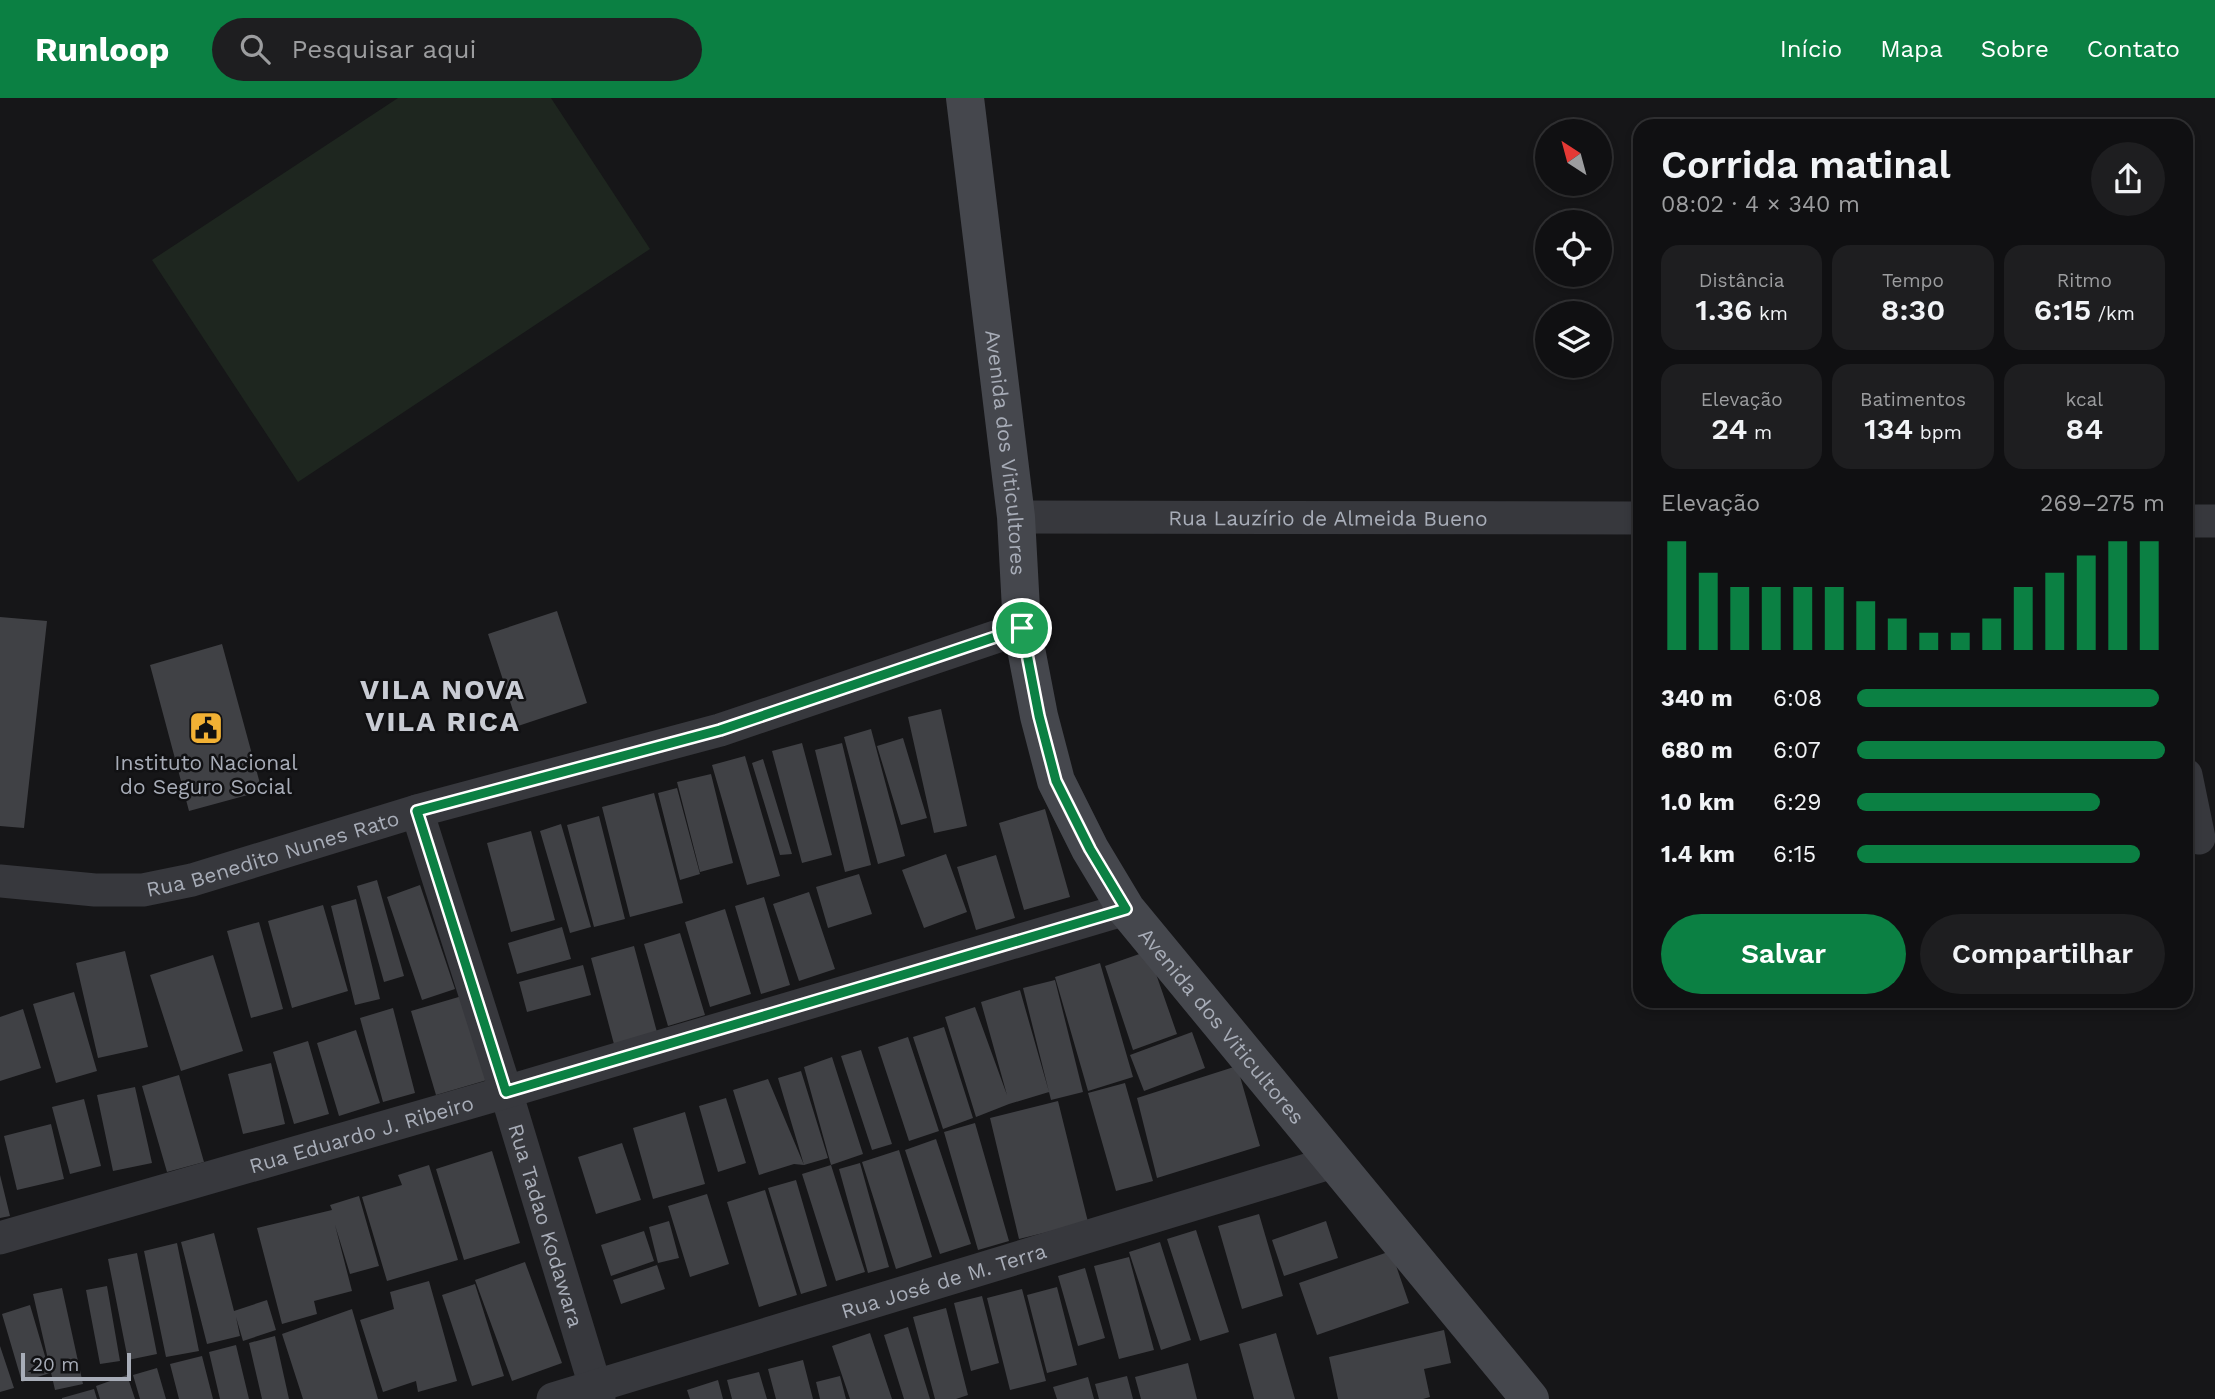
<!DOCTYPE html>
<html lang="pt">
<meta charset="utf-8">
<style>
body{margin:0;font-family:"Work Sans",sans-serif;background:#1e1e20;color:#f1f3f6;height:100vh;display:flex;flex-direction:column;font-size:26px;white-space:nowrap}
*{box-sizing:border-box;margin:0}
p{font-size:23px;color:#9c9d9f}
.icon{flex:none;width:38px;height:38px;fill:none;stroke:currentColor;stroke-width:2;stroke-linecap:round;stroke-linejoin:round}
.map{position:relative;flex:1;overflow:hidden}
.drawer{position:absolute;left:1633px;top:21px;width:560px;height:889px;display:flex;flex-direction:column;background:#101012;border-radius:21px;box-shadow:0 4px 10px #0003,0 0 0 2px #303032}
.drawer>*{flex:none}
.needle{width:46px;rotate:324deg}
.tools{position:absolute;left:1535px;top:21px;display:grid;gap:14px}
.tools a{display:grid;place-items:center;width:77px;height:77px;border-radius:50%;background:#101012;box-shadow:0 4px 10px #0003,0 0 0 2px #303032;font-size:35px}
.scale{position:absolute;left:21px;bottom:18px;width:110px;box-sizing:border-box;padding-left:7px;border:4px solid #a8adb8;border-top:0;font-size:19px;line-height:24px;white-space:nowrap;color:#a8adb8;-webkit-text-stroke:5px #111113;paint-order:stroke}
.pin{position:absolute;display:grid;place-items:center;width:60px;height:60px;color:#fff;margin:-30px;border:4px solid #fff;border-radius:50%;box-shadow:0 2px 7px #0007}
.round{display:grid;place-items:center;flex:none;width:74px;height:74px;border-radius:37px;background:#1e1e20}
.summary{display:flex;align-items:center;justify-content:space-between;height:119px;padding:0 28px}
h1{font-size:38px;font-weight:600;line-height:52px}
.stats{display:grid;grid-template-columns:repeat(3,1fr);gap:10px;height:119px;padding:7px 28px}
.stats div{display:grid;align-content:center;border-radius:18px;background:#1e1e20;text-align:center}
.stats b{font-size:30px;font-weight:600}
.stats small{font-size:19px;font-weight:400}
.stats p{font-size:19px}
.chart{height:196px;padding:14px 28px}
.chart p{display:flex;justify-content:space-between}
.chart svg{width:100%;height:126px;margin-top:7px;stroke:#0b8043;stroke-width:6}
.action{display:flex;gap:14px;margin-top:auto;padding:14px 28px}
.action a{flex:1;height:80px;border-radius:42px;background:#0b8043;color:#fff;font-size:28px;font-weight:600;line-height:80px;text-align:center}
.action a+a{background:#1e1e20;color:#f1f3f6}
ul{padding:0 28px;list-style:none;font-size:23px}
li{display:grid;grid-template-columns:112px 84px 1fr;align-items:center;height:52px}
li i{height:18px;border-radius:9px;background:#0b8043}
header{display:flex;align-items:center;gap:42px;box-sizing:border-box;height:98px;padding:0 35px;background:#0b8043;color:#fff}
header strong{font-size:33px}
nav{display:flex;gap:38px;margin-inline-start:auto;font-size:24px}
.search{width:490px;height:63px;background:#1e1e20;display:flex;align-items:center;gap:18px;box-sizing:border-box;padding:0 24px;border-radius:38px;color:#9c9d9f;font-size:26px}
.map>svg:first-child{display:block}
.green{fill:#1e261f}
.building{fill:#404145}
.lines{fill:none;stroke-linecap:round;stroke-linejoin:round}
.minor{stroke:#37383d;stroke-width:33}
.secondary{stroke:#45474d;stroke-width:38}
.route-casing{stroke:#fff;stroke-width:14}
.route{stroke:#0b8043;stroke-width:9}
.labels{text-anchor:middle;dominant-baseline:central;stroke-width:5;stroke-linejoin:round;paint-order:stroke}
.street-label{font-size:21px;fill:#a8adb8;stroke:#111113}
.poi-label{font-size:21px;fill:#a8adb8;stroke:#111113}
.district-label{font-size:28px;font-weight:bold;letter-spacing:2px;fill:#c9ccd4;stroke:#111113}
</style>
<header>
<strong>Runloop</strong>
<div class="search"><svg class="icon" aria-label="search" viewBox="0 0 24 24"><circle cx="10" cy="10" r="6"/><path d="M15 15l6 6"/></svg>Pesquisar aqui</div>
<nav><a>Início</a><a>Mapa</a><a>Sobre</a><a>Contato</a></nav>
</header>
<div class="map">
<svg width="2215" height="1301" viewBox="0 0 2215 1301">
<rect width="100%" height="100%" fill="#161618"/>
<path class="green" d="M 398,0 L 551,0 L 650,151 L 298,384 L 152,162 Z"/>
<path class="building" d="M 557,513 L 587,605 L 518,628 L 488,536 Z
M 0,519 L 47,523 L 24,730 L 0,728 Z
M 222,546 L 262,693 L 189,713 L 150,567 Z
M 941,611 L 967,728 L 934,735 L 908,619 Z
M 871,631 L 905,758 L 878,766 L 844,639 Z
M 903,640 L 927,720 L 901,727 L 877,648 Z
M 802,645 L 832,757 L 802,765 L 772,653 Z
M 842,645 L 871,767 L 845,774 L 815,652 Z
M 745,658 L 780,778 L 747,787 L 712,667 Z
M 763,661 L 792,756 L 780,757 L 752,665 Z
M 711,676 L 733,765 L 700,774 L 677,684 Z
M 677,690 L 700,776 L 680,782 L 658,695 Z
M 654,695 L 683,805 L 630,819 L 602,709 Z
M 1045,711 L 1070,799 L 1024,812 L 999,725 Z
M 599,718 L 625,821 L 594,829 L 567,727 Z
M 561,726 L 591,829 L 570,835 L 540,733 Z
M 531,733 L 555,822 L 511,834 L 487,745 Z
M 946,756 L 967,814 L 924,830 L 902,772 Z
M 996,757 L 1015,820 L 976,832 L 957,769 Z
M 859,776 L 872,816 L 828,830 L 816,789 Z
M 377,782 L 404,878 L 384,884 L 357,788 Z
M 420,787 L 455,891 L 422,902 L 387,799 Z
M 809,794 L 835,871 L 799,883 L 773,806 Z
M 764,799 L 790,887 L 761,896 L 735,808 Z
M 356,801 L 380,901 L 355,907 L 331,808 Z
M 323,807 L 348,893 L 292,910 L 268,823 Z
M 725,811 L 751,896 L 710,909 L 685,824 Z
M 259,824 L 283,911 L 251,920 L 227,833 Z
M 562,829 L 571,861 L 517,876 L 508,845 Z
M 680,835 L 705,917 L 668,928 L 644,846 Z
M 634,848 L 658,938 L 615,950 L 591,860 Z
M 125,853 L 148,949 L 98,960 L 76,865 Z
M 1148,853 L 1177,936 L 1133,952 L 1105,868 Z
M 213,857 L 243,953 L 181,973 L 150,877 Z
M 1100,865 L 1133,979 L 1088,993 L 1055,879 Z
M 583,867 L 591,897 L 527,914 L 519,884 Z
M 1055,882 L 1083,994 L 1051,1002 L 1023,890 Z
M 1020,892 L 1049,994 L 1009,1006 L 976,1019 L 945,919 L 975,909 L 1007,997 L 981,904 Z
M 74,894 L 97,973 L 56,985 L 33,906 Z
M 462,898 L 487,982 L 436,997 L 411,913 Z
M 393,910 L 415,995 L 383,1004 L 360,920 Z
M 23,911 L 41,970 L 0,983 L 0,919 Z
M 944,929 L 973,1020 L 943,1031 L 913,939 Z
M 356,932 L 380,1005 L 339,1018 L 317,945 Z
M 1192,934 L 1205,970 L 1144,993 L 1130,957 Z
M 908,939 L 939,1033 L 909,1043 L 878,949 Z
M 308,943 L 329,1016 L 294,1026 L 273,954 Z
M 861,952 L 892,1046 L 872,1052 L 841,958 Z
M 832,959 L 863,1056 L 831,1067 L 804,969 Z
M 271,965 L 285,1026 L 243,1036 L 228,976 Z
M 1237,968 L 1260,1048 L 1157,1080 L 1137,1000 Z
M 801,973 L 828,1060 L 804,1067 L 778,980 Z
M 179,977 L 204,1064 L 167,1074 L 142,988 Z
M 768,981 L 804,1067 L 794,1066 L 759,1077 L 733,992 Z
M 1125,985 L 1153,1083 L 1116,1093 L 1088,995 Z
M 135,989 L 152,1065 L 113,1073 L 97,997 Z
M 726,1000 L 746,1065 L 718,1074 L 699,1008 Z
M 84,1001 L 101,1068 L 70,1076 L 52,1009 Z
M 1058,1003 L 1088,1124 L 1019,1141 L 990,1020 Z
M 685,1014 L 705,1086 L 653,1101 L 633,1030 Z
M 975,1025 L 1009,1143 L 978,1152 L 944,1034 Z
M 51,1026 L 64,1081 L 17,1092 L 4,1038 Z
M 936,1041 L 971,1146 L 940,1156 L 905,1052 Z
M 622,1045 L 641,1102 L 596,1116 L 578,1059 Z
M 899,1052 L 932,1159 L 896,1171 L 862,1064 Z
M 492,1053 L 520,1145 L 464,1162 L 436,1071 Z
M 860,1065 L 889,1169 L 868,1175 L 839,1071 Z
M 429,1067 L 458,1162 L 387,1183 L 362,1099 L 402,1087 L 398,1077 Z
M 831,1067 L 865,1174 L 836,1183 L 802,1076 Z
M 0,1077 L 10,1118 L 0,1120 Z
M 796,1082 L 827,1188 L 801,1196 L 768,1090 Z
M 765,1092 L 797,1197 L 759,1209 L 727,1104 Z
M 707,1096 L 729,1166 L 690,1179 L 668,1108 Z
M 359,1098 L 379,1168 L 350,1176 L 335,1127 L 352,1193 L 314,1203 L 317,1216 L 282,1226 L 257,1130 L 332,1112 L 330,1107 Z
M 1259,1116 L 1283,1198 L 1242,1211 L 1218,1128 Z
M 669,1123 L 679,1160 L 658,1165 L 649,1129 Z
M 1326,1123 L 1338,1160 L 1284,1178 L 1272,1142 Z
M 1196,1132 L 1229,1234 L 1200,1243 L 1167,1141 Z
M 644,1133 L 654,1163 L 611,1178 L 601,1147 Z
M 214,1135 L 234,1213 L 267,1202 L 276,1232 L 243,1243 L 236,1219 L 240,1238 L 207,1246 L 181,1144 Z
M 1160,1144 L 1191,1242 L 1161,1252 L 1129,1154 Z
M 177,1145 L 199,1253 L 166,1259 L 144,1153 Z
M 1391,1153 L 1409,1205 L 1317,1237 L 1299,1185 Z
M 137,1155 L 157,1256 L 128,1262 L 108,1161 Z
M 1129,1159 L 1154,1252 L 1119,1261 L 1094,1168 Z
M 525,1164 L 562,1265 L 512,1283 L 475,1182 Z
M 657,1167 L 665,1191 L 621,1206 L 613,1182 Z
M 1085,1170 L 1105,1240 L 1078,1248 L 1058,1178 Z
M 429,1183 L 457,1283 L 418,1294 L 416,1283 L 383,1294 L 360,1222 L 394,1211 L 390,1194 Z
M 475,1186 L 504,1278 L 472,1288 L 442,1197 Z
M 107,1188 L 120,1263 L 100,1266 L 86,1192 Z
M 1057,1189 L 1077,1267 L 1047,1275 L 1027,1197 Z
M 62,1190 L 83,1286 L 55,1292 L 33,1196 Z
M 1022,1191 L 1046,1283 L 1010,1292 L 987,1200 Z
M 982,1198 L 999,1265 L 971,1273 L 954,1205 Z
M 30,1207 L 50,1275 L 22,1284 L 2,1216 Z
M 946,1210 L 968,1297 L 956,1301 L 935,1301 L 913,1219 Z
M 352,1211 L 378,1301 L 303,1301 L 282,1236 Z
M 908,1229 L 930,1301 L 904,1301 L 884,1237 Z
M 1444,1232 L 1451,1265 L 1424,1271 L 1430,1299 L 1423,1301 L 1338,1301 L 1329,1259 Z
M 870,1235 L 892,1301 L 850,1301 L 832,1248 Z
M 1276,1235 L 1295,1301 L 1254,1301 L 1239,1246 Z
M 275,1238 L 289,1301 L 262,1301 L 249,1245 Z
M 236,1247 L 249,1301 L 220,1301 L 209,1254 Z
M 0,1248 L 14,1290 L 0,1294 Z
M 202,1258 L 213,1301 L 179,1301 L 170,1266 Z
M 803,1262 L 813,1301 L 776,1301 L 768,1271 Z
M 1188,1265 L 1197,1301 L 1141,1301 L 1135,1279 Z
M 157,1270 L 166,1301 L 140,1301 L 133,1277 Z
M 759,1274 L 767,1301 L 732,1301 L 727,1282 Z
M 127,1277 L 135,1301 L 100,1301 L 96,1288 Z
M 840,1278 L 846,1301 L 820,1301 L 816,1284 Z
M 1127,1278 L 1133,1301 L 1099,1301 L 1095,1286 Z
M 1088,1279 L 1094,1301 L 1057,1301 L 1053,1289 Z
M 718,1282 L 723,1301 L 690,1301 L 687,1292 Z
M 94,1291 L 97,1301 L 62,1301 L 62,1300 Z"/>
<g class="lines">
<g class="minor">
<path id="s1" d="M 1016,419 L 1640,420"/>
<path d="M 2186,423 L 2215,423"/>
<path d="M 2186,677 L 2199,740"/>
<path id="s2" d="M 417,713 L 506,994 L 599,1301"/>
<path id="s3" d="M 0,783 L 95,792 L 143,792 L 192,782 L 417,713 L 720,632 L 1022,530"/>
<path id="s4" d="M 0,1140 L 506,994 L 1126,811"/>
<path id="s5" d="M 553,1301 L 1333,1064"/>
</g>
<path class="secondary" id="s6" d="M 965,0 L 1016,419 L 1022,530 L 1039,618 L 1056,683 L 1090,751 L 1126,811 L 1530,1301"/>
</g>
<g class="lines">
<g class="route-casing">
<path id="route" d="M 1022,530 L 1039,618 L 1056,683 L 1090,751 L 1126,811 L 506,994 L 417,713 L 720,632 Z"/>
</g>
<use href="#route" class="route"/>
</g>
<defs>
<g id="civic-square" transform="scale(1.75)"><rect x="-9" y="-9" width="18" height="18" rx="4" fill="#f2b134" stroke="#111113"/><path d="M-.6-6.5H3V-4.5H.6V-3L4-1V1h2V6H-6V1h2V-1L-.6-3ZM-1.2 2.5V6h2.4V2.5Z" fill="#111"/></g>
</defs>
<g fill-rule="evenodd">
<use href="#civic-square" x="206" y="630"/>
</g>
<g class="labels">
<g class="street-label">
<text stroke="none"><textPath href="#s6" startOffset="357">Avenida dos Viticultores</textPath></text>
<text stroke="none"><textPath href="#s1" startOffset="312">Rua Lauzírio de Almeida Bueno</textPath></text>
<text stroke="none"><textPath href="#s3" startOffset="278">Rua Benedito Nunes Rato</textPath></text>
<text stroke="none"><textPath href="#s6" startOffset="987">Avenida dos Viticultores</textPath></text>
<text stroke="none"><textPath href="#s4" startOffset="376">Rua Eduardo J. Ribeiro</textPath></text>
<text stroke="none"><textPath href="#s2" startOffset="434">Rua Tadao Kodawara</textPath></text>
<text stroke="none"><textPath href="#s5" startOffset="408">Rua José de M. Terra</textPath></text>
</g>
<g class="poi-label">
<text x="206" y="664">Instituto Nacional<tspan x="206" dy="24">do Seguro Social</tspan></text>
</g>
<g class="district-label">
<text x="443" y="591">VILA NOVA<tspan x="443" dy="32">VILA RICA</tspan></text>
</g>
</g>
</svg>
<div class="tools">
<a><svg class="needle" viewBox="-14 -14 28 28"><path d="M0-13l5 13h-10z" fill="#e53935"/><path d="M0 13l5-13h-10z" fill="#9c9d9f"/></svg></a>
<a><svg class="icon" aria-label="locate" viewBox="0 0 24 24"><circle cx="12" cy="12" r="6"/><path d="M12 2v4M12 18v4M2 12h4M18 12h4"/></svg></a>
<a><svg class="icon" aria-label="layers" viewBox="0 0 24 24"><path d="M12 4l9 5-9 5-9-5zM3 14l9 5 9-5"/></svg></a>
</div>
<div class="scale">20 m</div>
<div class="pin" style="left:1022px;top:530px;background:#1e9e55"><svg class="icon" aria-label="arrive" viewBox="0 0 24 24"><path d="M6 21V4h12l-3 4 3 4H6"/></svg></div>
<section class="drawer">
<div class="summary"><div><h1>Corrida matinal</h1><p>08:02 · 4 × 340 m</p></div><a class="round"><svg class="icon" aria-label="share" viewBox="0 0 24 24"><path d="M12 15V3M7 8l5-5 5 5M5 13v7h14v-7"/></svg></a></div>
<div class="stats">
<div><p>Distância</p><b>1.36<small> km</small></b></div>
<div><p>Tempo</p><b>8:30</b></div>
<div><p>Ritmo</p><b>6:15<small> /km</small></b></div>
</div>
<div class="stats">
<div><p>Elevação</p><b>24<small> m</small></b></div>
<div><p>Batimentos</p><b>134<small> bpm</small></b></div>
<div><p>kcal</p><b>84</b></div>
</div>
<div class="chart"><p><span>Elevação</span>269–275 m</p>
<svg viewBox="0 0 160 44" preserveAspectRatio="none"><path d="M5 44V6M15 44V17M25 44V22M35 44V22M45 44V22M55 44V22M65 44V27M75 44V33M85 44V38M95 44V38M105 44V33M115 44V22M125 44V17M135 44V11M145 44V6M155 44V6"/></svg>
</div>
<ul>
<li><b>340 m</b>6:08<i style="width:98%"></i></li>
<li><b>680 m</b>6:07<i style="width:100%"></i></li>
<li><b>1.0 km</b>6:29<i style="width:79%"></i></li>
<li><b>1.4 km</b>6:15<i style="width:92%"></i></li>
</ul>
<div class="action"><a>Salvar</a><a>Compartilhar</a></div>
</section>
</div>
